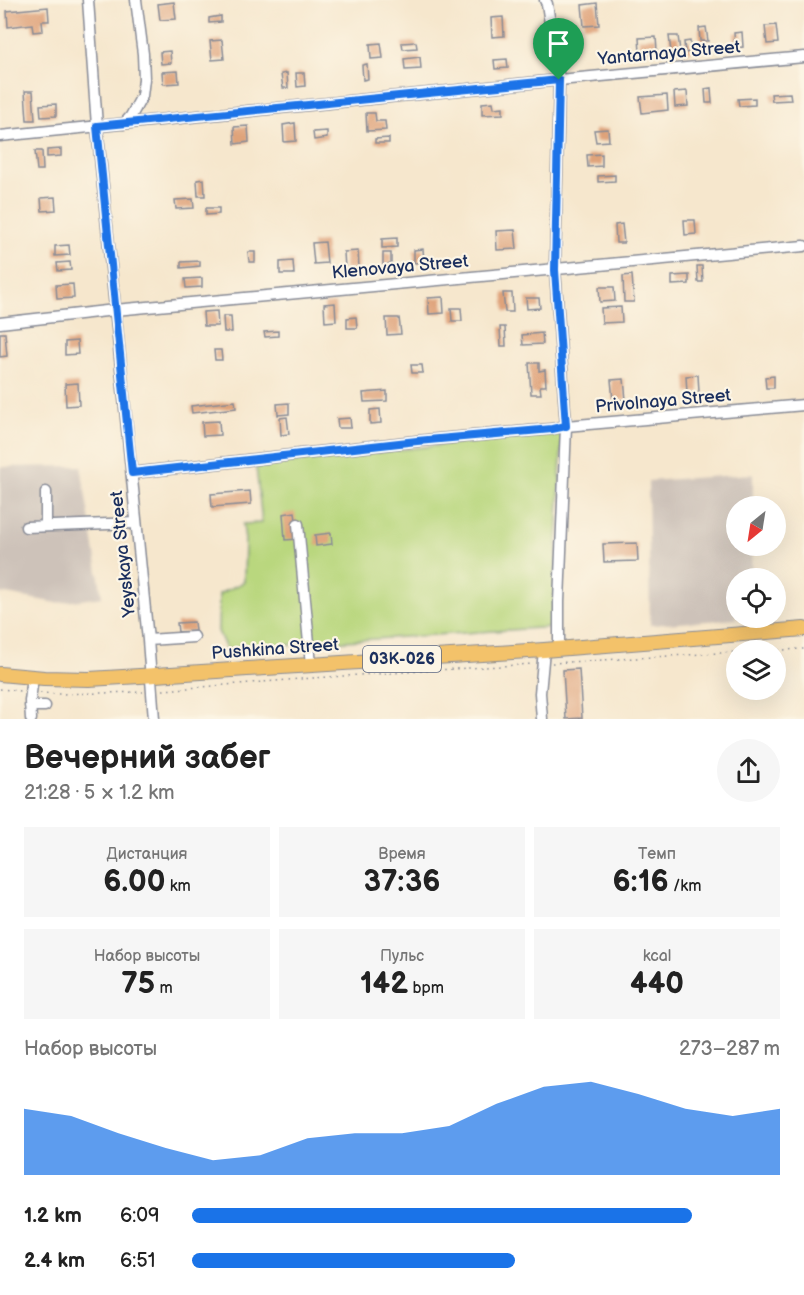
<!DOCTYPE html>
<html lang="ru">
<meta charset="utf-8">
<style>
body{margin:0;font-family:"Balsamiq Sans",sans-serif;background:#f6f6f6;color:#222;height:100vh;display:flex;flex-direction:column;font-size:22px;white-space:nowrap}
*{box-sizing:border-box;margin:0}
p{font-size:20px;color:#767676}
.icon{flex:none;width:33px;height:33px;fill:none;stroke:currentColor;stroke-width:2;stroke-linecap:round;stroke-linejoin:round}
.map{position:relative;height:719px;overflow:hidden}
.drawer{display:flex;flex-direction:column;background:#fff;flex:1}
.drawer>*{flex:none}
.needle{width:39px;rotate:210deg}
.tools{position:absolute;left:726px;top:496px;display:grid;gap:12px}
.tools a{display:grid;place-items:center;width:60px;height:60px;border-radius:50%;background:#fff;box-shadow:0 6px 24px #0002;font-size:30px}
.pin{position:absolute;display:grid;place-items:center;width:51px;height:51px;color:#fff;margin:-62px -26px;border-radius:50% 50% 50% 0;rotate:-45deg;box-shadow:0 0 6px #0007}
.pin .icon{rotate:45deg}
.round{display:grid;place-items:center;flex:none;width:63px;height:63px;border-radius:32px;background:#f6f6f6}
.headline{display:flex;align-items:center;justify-content:space-between;height:102px;padding:0 24px}
h1{font-size:33px;font-weight:800;line-height:45px}
.stats{display:grid;grid-template-columns:repeat(3,1fr);gap:9px;height:102px;padding:6px 24px}
.stats div{display:grid;align-content:center;border-radius:0px;background:#f6f6f6;text-align:center}
.stats b{font-size:30px;font-weight:800}
.stats small{font-size:16px;font-weight:400}
.stats p{font-size:16px}
.chart{height:168px;padding:12px 24px}
.chart p{display:flex;justify-content:space-between}
.chart svg{width:100%;height:108px;margin-top:6px;fill:#1a73e8;opacity:.7}
ul{padding:0 24px;list-style:none;font-size:20px}
li{display:grid;grid-template-columns:96px 72px 1fr;align-items:center;height:45px}
li i{height:15px;border-radius:8px;background:#1a73e8}
.map>svg:first-child{display:block}
.industrial{fill:#cdc2b9}
.green{fill:#b9d77e;stroke:#6a836e;stroke-width:1.5}
.building{fill:#dfa37a}
.lines{fill:none;stroke-linecap:round;stroke-linejoin:round}
.minor-casing{stroke:#888b96;stroke-width:13}
.major-casing{stroke:#888b96;stroke-width:16}
.path{stroke:#888b96;stroke-width:1.5;stroke-dasharray:1.5 4.5;stroke-linecap:butt}
.minor{stroke:#fff;stroke-width:10}
.major{stroke:#f3c26a;stroke-width:14}
.route-casing{stroke:#fff;stroke-width:12}
.route{stroke:#1a73e8;stroke-width:8}
.labels{text-anchor:middle;dominant-baseline:central;stroke-width:4.5;stroke-linejoin:round;paint-order:stroke}
.shield{fill:#fcf5e5;stroke:#5e6a86;stroke-width:1.5}
.shield-label{font-size:16px;font-weight:bold;fill:#1b2f5e}
.street-label{font-size:18px;fill:#1b2f5e;stroke:#fcf5e5}
</style>
<div class="map">
<svg width="804" height="719" viewBox="0 0 804 719">
<rect width="100%" height="100%" fill="#fcf5e5"/>
<filter id="ink" filterUnits="userSpaceOnUse"><feTurbulence type="fractalNoise" baseFrequency=".0167" numOctaves="2"/><feDisplacementMap in="SourceGraphic" scale="12" xChannelSelector="R" yChannelSelector="G"/><feConvolveMatrix kernelMatrix="1 2 1 2 8 2 1 2 1" color-interpolation-filters="sRGB"/></filter>
<filter id="wash" filterUnits="userSpaceOnUse"><feTurbulence type="fractalNoise" baseFrequency=".008" numOctaves="4" result="noise"/><feDisplacementMap in="SourceGraphic" scale="24" xChannelSelector="R" yChannelSelector="G"/><feGaussianBlur stdDeviation="1.35" result="paint"/><feColorMatrix in="noise" values="0 0 0 0 0 0 0 0 0 0 0 0 0 0 0 0 0 1.4 0 .05"/><feComposite in="paint" operator="in"/></filter>
<g filter="url(#wash)">
<rect width="100%" height="100%" fill="#f6e7cd"/>
<path class="industrial" d="M 81,466 L 102,597 L 57,603 L 0,593 L 0,467 Z
M 753,474 L 753,507 L 736,507 L 736,546 L 752,546 L 751,579 L 736,579 L 736,618 L 751,618 L 650,625 L 648,481 Z"/>
<path class="green" d="M 559,432 L 562,435 L 553,627 L 226,649 L 218,631 L 219,594 L 244,582 L 245,540 L 243,524 L 262,523 L 256,466 Z"/>
<g id="blocks">
<path class="building" d="M 174,2 L 176,19 L 160,20 L 158,4 Z
M 597,3 L 599,25 L 584,26 L 582,5 Z
M 48,7 L 49,21 L 42,21 L 43,31 L 33,32 L 32,24 L 8,27 L 7,11 Z
M 221,16 L 221,22 L 209,23 L 209,18 Z
M 503,17 L 504,36 L 492,37 L 491,18 Z
M 776,25 L 778,43 L 767,44 L 765,26 Z
M 706,27 L 708,41 L 700,41 L 699,28 Z
M 742,32 L 743,47 L 735,48 L 734,33 Z
M 669,36 L 678,36 L 680,51 L 671,52 Z
M 656,37 L 657,51 L 640,52 L 639,38 Z
M 222,40 L 224,59 L 212,60 L 210,41 Z
M 690,41 L 691,52 L 685,53 L 684,42 Z
M 416,42 L 417,48 L 403,49 L 402,43 Z
M 381,43 L 383,58 L 371,59 L 370,44 Z
M 170,51 L 171,63 L 161,64 L 160,52 Z
M 420,57 L 421,69 L 405,70 L 404,59 Z
M 507,59 L 508,68 L 495,69 L 494,60 Z
M 367,64 L 368,79 L 363,80 L 362,65 Z
M 178,71 L 179,83 L 163,84 L 162,72 Z
M 287,73 L 288,88 L 283,88 L 281,74 Z
M 296,73 L 304,73 L 305,86 L 297,87 Z
M 711,88 L 712,103 L 706,103 L 705,89 Z
M 25,91 L 33,91 L 35,120 L 27,120 Z
M 687,91 L 688,106 L 675,107 L 674,92 Z
M 790,93 L 791,100 L 772,101 L 771,94 Z
M 667,95 L 668,110 L 642,113 L 640,97 Z
M 755,98 L 755,105 L 739,106 L 738,99 Z
M 493,102 L 494,108 L 503,107 L 503,114 L 482,115 L 482,103 Z
M 56,104 L 56,116 L 41,117 L 40,105 Z
M 366,113 L 375,113 L 376,121 L 385,121 L 386,130 L 367,131 Z
M 295,123 L 296,141 L 284,142 L 283,125 Z
M 248,126 L 249,142 L 235,144 L 234,127 Z
M 608,129 L 609,141 L 596,142 L 594,130 Z
M 327,131 L 327,138 L 314,140 L 313,132 Z
M 389,138 L 389,143 L 375,143 L 375,139 Z
M 61,149 L 61,156 L 47,157 L 47,150 Z
M 35,151 L 42,151 L 43,170 L 37,170 Z
M 602,154 L 602,166 L 588,167 L 587,155 Z
M 615,175 L 615,181 L 598,182 L 598,176 Z
M 204,179 L 205,196 L 198,196 L 197,180 Z
M 55,197 L 56,210 L 42,211 L 41,198 Z
M 193,199 L 194,208 L 176,209 L 175,200 Z
M 206,208 L 219,208 L 219,214 L 206,215 Z
M 684,220 L 695,220 L 696,234 L 685,235 Z
M 622,224 L 624,243 L 616,243 L 615,225 Z
M 515,230 L 517,249 L 497,250 L 496,231 Z
M 397,238 L 397,247 L 382,248 L 382,239 Z
M 325,242 L 327,263 L 314,264 L 312,243 Z
M 69,245 L 70,255 L 55,256 L 55,246 Z
M 423,249 L 424,262 L 414,263 L 414,250 Z
M 358,251 L 359,268 L 345,269 L 344,252 Z
M 248,252 L 255,252 L 255,262 L 249,262 Z
M 383,253 L 391,253 L 391,264 L 383,265 Z
M 200,261 L 200,266 L 181,268 L 181,262 Z
M 293,261 L 294,274 L 280,274 L 280,262 Z
M 70,262 L 71,270 L 58,271 L 57,263 Z
M 697,266 L 702,266 L 703,282 L 698,282 Z
M 632,275 L 634,302 L 624,302 L 623,276 Z
M 689,275 L 689,284 L 672,285 L 672,276 Z
M 202,278 L 202,287 L 186,288 L 185,279 Z
M 73,284 L 74,298 L 57,299 L 56,285 Z
M 599,287 L 614,287 L 615,301 L 600,302 Z
M 503,293 L 512,293 L 513,312 L 505,312 Z
M 443,297 L 444,313 L 429,314 L 428,298 Z
M 526,298 L 539,298 L 540,308 L 527,309 Z
M 335,303 L 336,321 L 325,322 L 324,304 Z
M 621,307 L 622,322 L 602,323 L 601,308 Z
M 451,308 L 461,308 L 462,321 L 452,321 Z
M 217,311 L 218,326 L 204,326 L 203,312 Z
M 223,316 L 231,316 L 232,332 L 224,332 Z
M 356,317 L 357,328 L 347,328 L 347,318 Z
M 386,318 L 399,318 L 401,334 L 387,335 Z
M 500,327 L 505,327 L 506,346 L 501,346 Z
M 278,331 L 278,336 L 265,337 L 264,332 Z
M 0,333 L 5,333 L 7,356 L 0,357 Z
M 542,333 L 543,344 L 523,345 L 522,335 Z
M 77,341 L 78,354 L 65,355 L 65,342 Z
M 214,350 L 221,350 L 222,360 L 215,360 Z
M 529,363 L 539,363 L 539,371 L 545,370 L 546,386 L 540,386 L 541,394 L 531,394 Z
M 411,365 L 422,365 L 423,373 L 412,373 Z
M 698,375 L 699,392 L 687,393 L 686,376 Z
M 774,376 L 774,388 L 766,388 L 765,377 Z
M 624,379 L 626,400 L 613,400 L 611,380 Z
M 78,383 L 79,405 L 66,406 L 65,384 Z
M 387,391 L 387,401 L 364,402 L 363,393 Z
M 235,401 L 236,408 L 192,413 L 191,406 Z
M 289,403 L 289,414 L 278,415 L 277,404 Z
M 380,409 L 381,423 L 370,424 L 370,410 Z
M 287,417 L 289,434 L 281,435 L 280,418 Z
M 350,418 L 351,428 L 338,428 L 337,419 Z
M 219,421 L 220,435 L 203,436 L 202,422 Z
M 250,491 L 251,504 L 212,507 L 211,494 Z
M 295,512 L 298,539 L 285,540 L 283,514 Z
M 331,533 L 332,544 L 316,546 L 315,535 Z
M 637,543 L 638,561 L 604,562 L 603,544 Z
M 194,622 L 195,631 L 178,632 L 177,623 Z
M 579,669 L 582,718 L 566,719 L 563,670 Z"/>
</g>
</g>
<g filter="url(#ink)">
<use href="#blocks" fill-opacity="0" stroke="#888b96" stroke-width="1.5"/>
<g class="lines">
<g class="minor-casing">
<path id="minor" d="M 88,0 L 97,126 L 148,640 L 154,719
M 545,0 L 547,4 L 559,80 L 555,269 L 566,426 L 559,602 L 559,649
M 124,124 L 131,116 L 142,96 L 144,79 L 143,54 L 136,0
M 0,136 L 559,80 L 804,57
M 0,323 L 115,310 L 804,246
M 132,473 L 417,441 L 552,429 L 566,426 L 804,405
M 298,524 L 311,665
M 46,526 L 46,492
M 26,527 L 136,523
M 148,640 L 194,637
M 30,706 L 45,706
M 31,719 L 30,701 L 33,677
M 542,719 L 540,693 L 544,650"/>
</g>
<g class="major-casing">
<path id="major" d="M 0,674 L 44,678 L 89,679 L 140,676 L 544,650 L 804,629"/>
</g>
<path class="path" d="M 760,651 L 804,649
M 552,663 L 736,652
M 0,689 L 20,691
M 163,690 L 313,678 L 532,664
M 40,693 L 60,694 L 143,692"/>
<use href="#minor" class="minor"/>
<use href="#major" class="major"/>
</g>
</g>
<g class="lines" filter="url(#ink)">
<g class="route-casing">
<path id="route" d="M 559,80 L 555,270 L 566,426 L 552,429 L 417,441 L 132,473 L 97,126 Z"/>
</g>
<use href="#route" class="route"/>
</g>
<g class="labels">
<rect class="shield" x="363" y="646" width="78" height="26" rx="4.5"/>
<g class="shield-label">
<text x="402" y="659">03К-026</text>
</g>
<g class="street-label">
<text transform="translate(669 53) rotate(-5)">Yantarnaya Street</text>
<text transform="translate(400 267) rotate(-5)">Klenovaya Street</text>
<text transform="translate(663 401) rotate(-5)">Privolnaya Street</text>
<text transform="translate(123 554) rotate(-96)">Yeyskaya Street</text>
<text transform="translate(275 649) rotate(-4)">Pushkina Street</text>
</g>
</g>
</svg>
<div class="tools">
<a><svg class="needle" viewBox="-14 -14 28 28"><path d="M0-13l5 13h-10z" fill="#e53935"/><path d="M0 13l5-13h-10z" fill="#767676"/></svg></a>
<a><svg class="icon" aria-label="locate" viewBox="0 0 24 24"><circle cx="12" cy="12" r="6"/><path d="M12 2v4M12 18v4M2 12h4M18 12h4"/></svg></a>
<a><svg class="icon" aria-label="layers" viewBox="0 0 24 24"><path d="M12 4l9 5-9 5-9-5zM3 14l9 5 9-5"/></svg></a>
</div>
<div class="pin" style="left:559px;top:80px;background:#1e9e55"><svg class="icon" aria-label="arrive" viewBox="0 0 24 24"><path d="M6 21V4h12l-3 4 3 4H6"/></svg></div>
</div>
<section class="drawer">
<div class="headline"><div><h1>Вечерний забег</h1><p>21:28 · 5 × 1.2 km</p></div><a class="round"><svg class="icon" aria-label="share" viewBox="0 0 24 24"><path d="M12 15V3M7 8l5-5 5 5M5 13v7h14v-7"/></svg></a></div>
<div class="stats">
<div><p>Дистанция</p><b>6.00<small> km</small></b></div>
<div><p>Время</p><b>37:36</b></div>
<div><p>Темп</p><b>6:16<small> /km</small></b></div>
</div>
<div class="stats">
<div><p>Набор высоты</p><b>75<small> m</small></b></div>
<div><p>Пульс</p><b>142<small> bpm</small></b></div>
<div><p>kcal</p><b>440</b></div>
</div>
<div class="chart"><p><span>Набор высоты</span>273–287 m</p>
<svg viewBox="0 0 160 44" preserveAspectRatio="none"><path d="M0 44V17L10 20L20 27L30 33L40 38L50 36L60 29L70 27L80 27L90 24L100 15L110 8L120 6L130 11L140 17L150 20L160 17V44z"/></svg>
</div>
<ul>
<li><b>1.2 km</b>6:09<i style="width:85%"></i></li>
<li><b>2.4 km</b>6:51<i style="width:55%"></i></li>
</ul>
</section>
